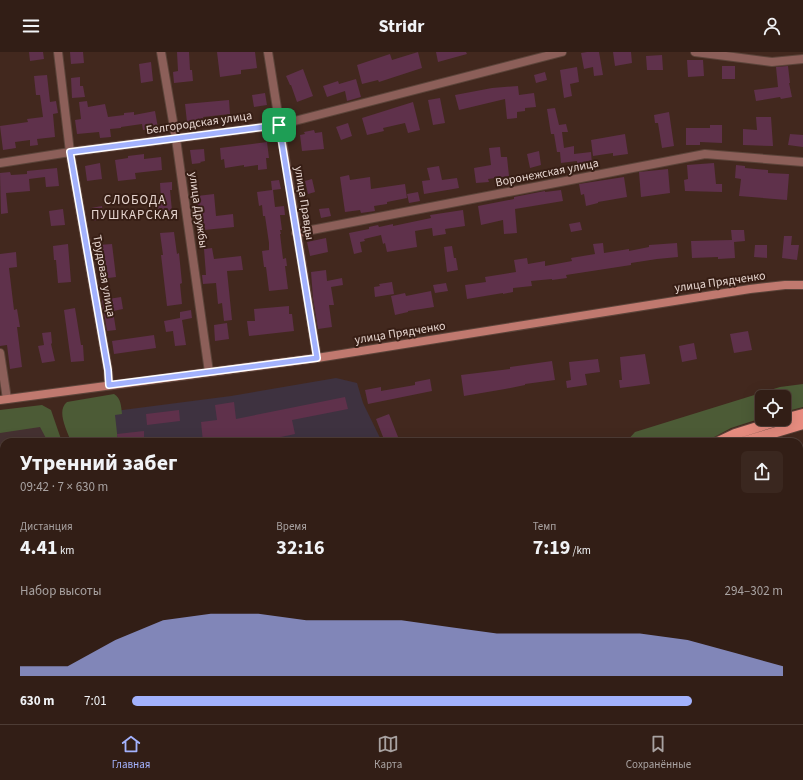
<!DOCTYPE html>
<html lang="ru">
<meta charset="utf-8">
<style>
body{margin:0;font-family:"Source Sans 3",sans-serif;background:#3a271f;color:#f1f3f6;height:100vh;display:flex;flex-direction:column;font-size:15px;white-space:nowrap}
*{box-sizing:border-box;margin:0}
p{font-size:13px;color:#a8a2a1}
.icon{flex:none;width:22px;height:22px;fill:none;stroke:currentColor;stroke-width:2;stroke-linecap:round;stroke-linejoin:round}
.map{position:relative;flex:1;overflow:hidden}
.side{position:absolute;left:0px;top:386px;width:803px;height:286px;display:flex;flex-direction:column;background:#321e16;border-radius:12px 12px 0 0;box-shadow:0 4px 16px #0002,0 0 0 1px #4d3c35}
.side>*{flex:none}
.buttons{position:absolute;left:755px;top:338px;display:grid;gap:8px}
.buttons a{display:grid;place-items:center;width:36px;height:36px;border-radius:6px;background:#321e16;box-shadow:0 4px 16px #0002,0 0 0 1px #4d3c35;font-size:20px}
.pin{position:absolute;display:grid;place-items:center;width:34px;height:34px;color:#fff;margin:-17px;border-radius:8px;box-shadow:0 2px 6px #0006}
.round{display:grid;place-items:center;flex:none;width:42px;height:42px;border-radius:6px;background:#3a271f}
.headline{display:flex;align-items:center;justify-content:space-between;height:68px;padding:0 20px}
h1{font-size:22px;font-weight:700;line-height:30px}
.metrics{display:grid;grid-template-columns:repeat(3,1fr);gap:6px;height:68px;padding:4px 20px}
.metrics div{display:grid;align-content:center}
.metrics b{font-size:20px;font-weight:700}
.metrics small{font-size:11px;font-weight:400}
.metrics p{font-size:11px}
.chart{height:112px;padding:8px 20px}
.chart p{display:flex;justify-content:space-between}
.chart svg{width:100%;height:72px;margin-top:4px;fill:#a3b2fd;opacity:.7}
ul{padding:0 20px;list-style:none;font-size:13px}
li{display:grid;grid-template-columns:64px 48px 1fr;align-items:center;height:30px}
li i{height:10px;border-radius:5px;background:#a3b2fd}
header{display:flex;justify-content:space-between;align-items:center;height:52px;padding:0 20px;background:#321e16;font-size:18px;font-weight:700}
.menu{display:flex;justify-content:space-around;align-items:center;height:56px;border-top:1px solid #4d3c35;background:#321e16;font-size:11px;color:#a8a2a1}
.menu a{display:grid;justify-items:center;gap:2px}
.menu .selected{color:#a3b2fd}
.map>svg:first-child{display:block}
.commercial{fill:#453131}
.industrial{fill:#3e3240}
.built{fill:#503024}
.green{fill:#4c5b36}
.building{fill:#5f314b}
.lines{fill:none;stroke-linecap:round;stroke-linejoin:round}
.street-casing{stroke:#5c443a;stroke-width:10}
.secondary-casing{stroke:#5c443a;stroke-width:10}
.primary-casing{stroke:#5c443a;stroke-width:12}
.street{stroke:#8c5f59;stroke-width:8}
.secondary{stroke:#c0796f;stroke-width:8}
.primary{stroke:#e88d80;stroke-width:10}
.route-casing{stroke:#fff;stroke-width:8}
.route{stroke:#a3b2fd;stroke-width:5}
.labels{text-anchor:middle;dominant-baseline:central;stroke-width:4;stroke-linejoin:round;paint-order:stroke}
.street-label{font-size:12px;fill:#e6d5cf;stroke:#371e15}
.neighbourhood-label{font-size:13px;letter-spacing:1px;fill:#e6d5cf;stroke:#371e15}
</style>
<header><svg class="icon" aria-label="menu" viewBox="0 0 24 24"><path d="M4 6h16M4 12h16M4 18h16"/></svg>Stridr<svg class="icon" aria-label="person" viewBox="0 0 24 24"><circle cx="12" cy="8" r="4"/><path d="M4 21q1-7 8-7t8 7"/></svg></header>
<div class="map">
<svg width="803" height="672" viewBox="0 0 803 672">
<rect width="100%" height="100%" fill="#42281e"/>
<path class="commercial" d="M 40,366 L 55,390 L 4,390 L 4,484 L 0,488 L 0,370 Z
M 799,402 L 803,416 L 803,637 L 799,638 Z
M 417,668 L 690,668 L 690,672 L 412,672 Z"/>
<path class="industrial" d="M 336,326 L 357,331 L 363,351 L 382,390 L 100,390 L 107,360 L 231,344 Z"/>
<path class="built" d="M 4,502 L 4,566 L 0,562 L 0,505 Z
M 0,579 L 4,584 L 4,668 L 50,668 L 45,672 L 0,672 Z"/>
<path class="green" d="M 803,332 L 803,355 L 784,360 L 784,345 L 762,345 L 762,366 L 731,376 L 705,390 L 626,390 L 635,380 L 780,335 Z
M 114,342 C 121,346 121,354 122,362 L 115,363 L 118,390 L 71,390 C 67,378 56,359 67,350 Z
M 42,353 L 51,358 L 62,390 L 48,390 L 40,375 L 0,381 L 0,358 Z
M 149,668 L 208,668 L 204,672 L 151,672 Z
M 325,668 L 373,668 L 368,672 L 320,672 Z"/>
<path class="building" d="M 29,0 L 43,0 L 44,7 L 30,9 Z
M 70,0 L 83,0 L 84,11 L 71,12 Z
M 177,0 L 189,0 L 190,18 L 192,18 L 193,29 L 174,31 L 173,20 L 178,19 Z
M 217,0 L 255,0 L 257,16 L 241,18 L 241,22 L 220,25 Z
M 418,0 L 422,16 L 379,30 L 378,28 L 362,32 L 357,13 L 390,2 L 392,8 Z
M 436,0 L 466,0 L 467,2 L 438,10 Z
M 587,0 L 599,0 L 603,23 L 594,24 L 593,15 L 584,17 L 581,1 Z
M 613,0 L 631,0 L 632,11 L 615,14 Z
M 662,3 L 663,18 L 647,18 L 646,4 Z
M 687,8 L 703,8 L 704,24 L 688,25 Z
M 151,10 L 153,29 L 141,31 L 139,12 Z
M 722,14 L 735,14 L 735,27 L 722,27 Z
M 788,14 L 790,31 L 789,31 L 792,45 L 781,47 L 780,45 L 756,49 L 754,38 L 778,35 L 776,15 Z
M 577,15 L 579,30 L 570,32 L 572,44 L 564,46 L 560,18 Z
M 303,17 L 313,44 L 297,50 L 291,33 L 290,33 L 286,24 Z
M 545,20 L 547,28 L 536,31 L 534,23 Z
M 47,23 L 50,50 L 56,49 L 58,61 L 53,62 L 55,85 L 37,87 L 38,93 L 30,94 L 30,88 L 15,90 L 16,96 L 3,98 L 0,74 L 28,70 L 27,67 L 43,65 L 40,43 L 36,43 L 34,24 Z
M 80,25 L 80,34 L 83,34 L 85,45 L 72,46 L 71,26 Z
M 356,27 L 361,45 L 347,49 L 345,39 L 327,45 L 323,34 L 338,29 L 339,32 Z
M 518,34 L 519,43 L 534,41 L 536,55 L 525,56 L 525,59 L 517,60 L 517,66 L 507,67 L 505,47 L 459,58 L 455,43 L 492,36 Z
M 265,41 L 267,53 L 254,55 L 252,43 Z
M 440,46 L 445,71 L 433,73 L 428,48 Z
M 229,48 L 230,62 L 203,65 L 204,68 L 187,70 L 185,52 Z
M 87,49 L 88,55 L 105,52 L 108,65 L 124,63 L 124,61 L 134,60 L 134,63 L 155,59 L 158,76 L 143,78 L 142,72 L 121,75 L 121,76 L 110,77 L 111,85 L 100,86 L 99,80 L 77,82 L 75,68 L 81,67 L 79,50 Z
M 413,50 L 420,78 L 408,81 L 405,71 L 383,76 L 384,79 L 367,83 L 362,66 Z
M 555,56 L 559,73 L 566,72 L 568,80 L 562,80 L 564,96 L 574,94 L 574,102 L 591,100 L 592,112 L 577,114 L 577,109 L 561,111 L 560,100 L 557,100 L 554,82 L 551,82 L 547,57 Z
M 669,60 L 674,94 L 662,96 L 658,71 L 655,71 L 654,63 Z
M 756,65 L 771,65 L 773,94 L 743,93 L 743,77 L 757,78 Z
M 348,71 L 352,84 L 341,88 L 336,75 Z
M 710,73 L 722,73 L 722,91 L 700,90 L 700,93 L 686,93 L 686,76 L 710,76 Z
M 314,78 L 315,81 L 322,80 L 324,97 L 302,99 L 300,83 L 305,82 L 304,80 Z
M 625,82 L 628,102 L 613,104 L 613,101 L 593,104 L 591,88 Z
M 790,82 L 803,83 L 803,95 L 788,93 Z
M 267,90 L 269,106 L 266,106 L 267,117 L 258,118 L 258,113 L 244,115 L 244,113 L 225,116 L 224,107 L 221,108 L 220,96 Z
M 500,95 L 501,105 L 507,105 L 509,124 L 488,127 L 489,130 L 476,131 L 474,116 L 491,113 L 489,96 Z
M 204,97 L 205,109 L 200,110 L 201,111 L 192,112 L 190,98 Z
M 539,99 L 541,113 L 530,116 L 527,102 Z
M 144,102 L 144,107 L 161,105 L 162,118 L 135,121 L 136,127 L 118,129 L 115,108 L 128,106 L 128,104 Z
M 100,111 L 102,127 L 87,129 L 85,114 Z
M 714,111 L 716,132 L 722,132 L 722,140 L 685,139 L 684,128 L 688,127 L 687,113 Z
M 736,113 L 745,114 L 745,116 L 768,118 L 768,121 L 789,122 L 787,148 L 739,144 L 741,127 L 735,126 Z
M 439,114 L 442,128 L 457,126 L 459,136 L 424,142 L 422,129 L 430,128 L 427,116 Z
M 57,116 L 59,134 L 46,135 L 45,125 L 29,127 L 30,139 L 6,141 L 8,161 L 1,162 L 0,121 L 10,120 L 11,123 L 27,122 L 27,119 Z
M 668,117 L 670,141 L 641,145 L 639,120 Z
M 349,123 L 350,128 L 370,125 L 371,137 L 405,132 L 407,146 L 387,150 L 387,152 L 374,154 L 375,159 L 361,161 L 360,158 L 345,160 L 340,125 Z
M 624,125 L 627,145 L 598,150 L 598,151 L 586,154 L 584,142 L 581,143 L 579,132 Z
M 312,127 L 315,140 L 308,142 L 305,129 Z
M 279,128 L 281,137 L 273,138 L 275,155 L 284,154 L 285,163 L 280,163 L 282,178 L 280,178 L 281,182 L 280,182 L 283,207 L 286,206 L 287,214 L 285,214 L 288,237 L 269,239 L 266,215 L 264,215 L 262,199 L 269,198 L 269,191 L 265,164 L 263,164 L 262,153 L 259,154 L 257,140 L 272,138 L 271,129 Z
M 172,130 L 172,138 L 170,138 L 172,159 L 157,161 L 156,147 L 161,147 L 160,131 Z
M 561,138 L 563,149 L 515,157 L 517,181 L 504,182 L 503,168 L 481,173 L 478,154 L 514,147 L 514,145 L 545,139 L 545,140 Z
M 418,140 L 420,149 L 409,151 L 407,142 Z
M 214,142 L 216,164 L 233,162 L 234,175 L 204,178 L 201,158 L 198,158 L 197,144 Z
M 102,154 L 104,167 L 92,169 L 91,156 Z
M 329,156 L 331,164 L 321,166 L 319,157 Z
M 63,157 L 65,173 L 51,174 L 49,159 Z
M 463,158 L 465,174 L 445,177 L 446,182 L 433,184 L 432,176 L 415,179 L 417,195 L 387,200 L 385,191 L 383,192 L 381,183 L 364,187 L 365,189 L 360,190 L 362,200 L 354,202 L 349,181 L 369,177 L 369,175 L 378,173 L 379,175 L 393,172 L 393,174 L 431,166 L 430,163 Z
M 580,170 L 582,178 L 571,180 L 569,172 Z
M 731,178 L 744,178 L 745,189 L 734,190 L 735,206 L 718,207 L 718,205 L 692,206 L 691,189 L 732,188 Z
M 174,180 L 177,202 L 179,201 L 182,231 L 180,232 L 182,252 L 167,254 L 161,203 L 163,203 L 160,181 Z
M 784,184 L 792,184 L 791,193 L 799,193 L 797,208 L 782,206 Z
M 326,186 L 328,200 L 310,204 L 307,190 Z
M 603,191 L 604,201 L 629,197 L 629,199 L 649,195 L 649,193 L 677,191 L 678,205 L 657,207 L 631,211 L 631,213 L 566,223 L 567,226 L 552,228 L 552,227 L 531,229 L 532,234 L 513,236 L 513,240 L 503,242 L 503,241 L 467,247 L 465,233 L 486,230 L 485,225 L 516,220 L 514,208 L 527,206 L 528,212 L 545,209 L 545,214 L 572,209 L 571,206 L 595,202 L 593,192 Z
M 68,192 L 71,230 L 58,231 L 56,208 L 54,208 L 53,194 Z
M 112,192 L 116,225 L 101,227 L 98,209 L 100,209 L 98,193 Z
M 755,193 L 767,193 L 767,206 L 754,205 Z
M 452,194 L 454,206 L 456,206 L 458,218 L 447,220 L 444,195 Z
M 212,196 L 214,207 L 241,204 L 243,218 L 227,219 L 232,268 L 224,269 L 222,251 L 218,252 L 216,231 L 203,232 L 202,223 L 206,223 L 204,197 Z
M 16,200 L 17,215 L 9,216 L 14,258 L 17,257 L 20,275 L 17,275 L 22,315 L 10,317 L 7,293 L 0,294 L 0,202 Z
M 326,218 L 327,229 L 342,226 L 343,233 L 331,235 L 334,253 L 329,253 L 332,275 L 318,277 L 313,246 L 311,220 Z
M 392,230 L 394,242 L 375,245 L 374,235 L 380,234 L 379,232 Z
M 446,231 L 448,239 L 435,241 L 433,233 Z
M 431,239 L 434,255 L 408,259 L 408,260 L 395,263 L 391,244 L 405,241 L 406,244 Z
M 121,245 L 123,257 L 113,259 L 116,278 L 107,279 L 102,248 Z
M 289,254 L 289,262 L 292,262 L 294,279 L 249,284 L 247,269 L 255,269 L 254,257 Z
M 75,256 L 81,293 L 83,293 L 84,309 L 71,310 L 64,258 Z
M 191,258 L 192,266 L 182,268 L 186,293 L 175,294 L 173,279 L 166,280 L 164,269 L 180,266 L 180,260 Z
M 227,271 L 229,287 L 215,289 L 214,273 Z
M 748,279 L 752,298 L 734,301 L 730,282 Z
M 51,280 L 52,291 L 51,292 L 55,309 L 42,311 L 38,294 L 44,293 L 42,281 Z
M 154,283 L 156,296 L 114,302 L 112,289 Z
M 694,291 L 697,307 L 682,310 L 679,294 Z
M 645,302 L 650,332 L 620,336 L 619,328 L 622,328 L 620,305 Z
M 598,307 L 600,320 L 585,322 L 587,333 L 567,336 L 566,329 L 571,328 L 569,310 Z
M 552,309 L 555,328 L 525,332 L 525,333 L 505,337 L 464,344 L 461,323 L 510,317 L 510,315 Z
M 430,327 L 432,339 L 368,352 L 365,338 L 381,335 L 381,339 L 415,333 L 415,330 Z
M 345,345 L 348,357 L 292,368 L 295,382 L 257,390 L 245,390 L 244,386 L 214,390 L 203,390 L 201,370 L 217,368 L 215,353 L 234,350 L 236,367 Z
M 179,358 L 180,369 L 147,373 L 146,362 Z
M 389,362 L 400,390 L 385,390 L 376,367 Z
M 144,379 L 144,390 L 118,390 L 117,382 Z"/>
<g class="lines">
<g class="street-casing">
<path id="street" d="M 58,0 L 70,100 L 108,318 L 109,333
M 161,0 L 176,87 L 209,320
M 268,0 L 317,306
M 695,0 L 772,10 L 803,7
M 0,111 L 70,100 L 279,73 L 562,0
M 296,181 L 705,102 L 803,110
M 0,301 L 7,347
M 307,672 L 311,668"/>
</g>
<g class="secondary-casing">
<path id="secondary" d="M 0,348 L 317,306 L 750,237 L 785,233 L 803,233"/>
</g>
<g class="primary-casing">
<path id="primary" d="M 784,367 L 803,362
M 718,390 L 735,382 L 783,367
M 743,390 L 803,372
M 380,672 L 385,668
M 403,672 L 408,668"/>
</g>
<use href="#street" class="street"/>
<use href="#secondary" class="secondary"/>
<use href="#primary" class="primary"/>
</g>
<g class="lines">
<g class="route-casing">
<path id="route" d="M 279,73 L 317,306 L 109,333 L 108,318 L 70,100 Z"/>
</g>
<use href="#route" class="route"/>
</g>
<g class="labels">
<g class="street-label">
<text transform="translate(199 71) rotate(-8)">Белгородская улица</text>
<text transform="translate(547 121) rotate(-11)">Воронежская улица</text>
<text transform="translate(304 151) rotate(81)">улица Правды</text>
<text transform="translate(198 158) rotate(82)">улица Дружбы</text>
<text transform="translate(104 224) rotate(80)">Трудовая улица</text>
<text transform="translate(720 230) rotate(-8)">улица Прядченко</text>
<text transform="translate(400 281) rotate(-9)">улица Прядченко</text>
</g>
<g class="neighbourhood-label">
<text x="135" y="148">СЛОБОДА<tspan x="135" dy="15">ПУШКАРСКАЯ</tspan></text>
</g>
</g>
</svg>
<div class="buttons">
<a><svg class="icon" aria-label="locate" viewBox="0 0 24 24"><circle cx="12" cy="12" r="6"/><path d="M12 2v4M12 18v4M2 12h4M18 12h4"/></svg></a>
</div>
<div class="pin" style="left:279px;top:73px;background:#1e9e55"><svg class="icon" aria-label="arrive" viewBox="0 0 24 24"><path d="M6 21V4h12l-3 4 3 4H6"/></svg></div>
<section class="side">
<div class="headline"><div><h1>Утренний забег</h1><p>09:42 · 7 × 630 m</p></div><a class="round"><svg class="icon" aria-label="share" viewBox="0 0 24 24"><path d="M12 15V3M7 8l5-5 5 5M5 13v7h14v-7"/></svg></a></div>
<div class="metrics">
<div><p>Дистанция</p><b>4.41<small> km</small></b></div>
<div><p>Время</p><b>32:16</b></div>
<div><p>Темп</p><b>7:19<small> /km</small></b></div>
</div>
<div class="chart"><p><span>Набор высоты</span>294–302 m</p>
<svg viewBox="0 0 160 44" preserveAspectRatio="none"><path d="M0 44V38L10 38L20 22L30 10L40 6L50 6L60 10L70 10L80 10L90 14L100 18L110 18L120 18L130 18L140 22L150 30L160 38V44z"/></svg>
</div>
<ul>
<li><b>630 m</b>7:01<i style="width:86%"></i></li>
</ul>
</section>
</div>
<nav class="menu">
<a class="selected"><svg class="icon" aria-label="home" viewBox="0 0 24 24"><path d="M3 11l9-7 9 7M6 9v11h12V9"/></svg>Главная</a>
<a><svg class="icon" aria-label="map" viewBox="0 0 24 24"><path d="M3 6l6-2 6 2 6-2v14l-6 2-6-2-6 2zM9 4v14M15 6v14"/></svg>Карта</a>
<a><svg class="icon" aria-label="saved" viewBox="0 0 24 24"><path d="M7 4h10v16l-5-4-5 4z"/></svg>Сохранённые</a>
</nav>
